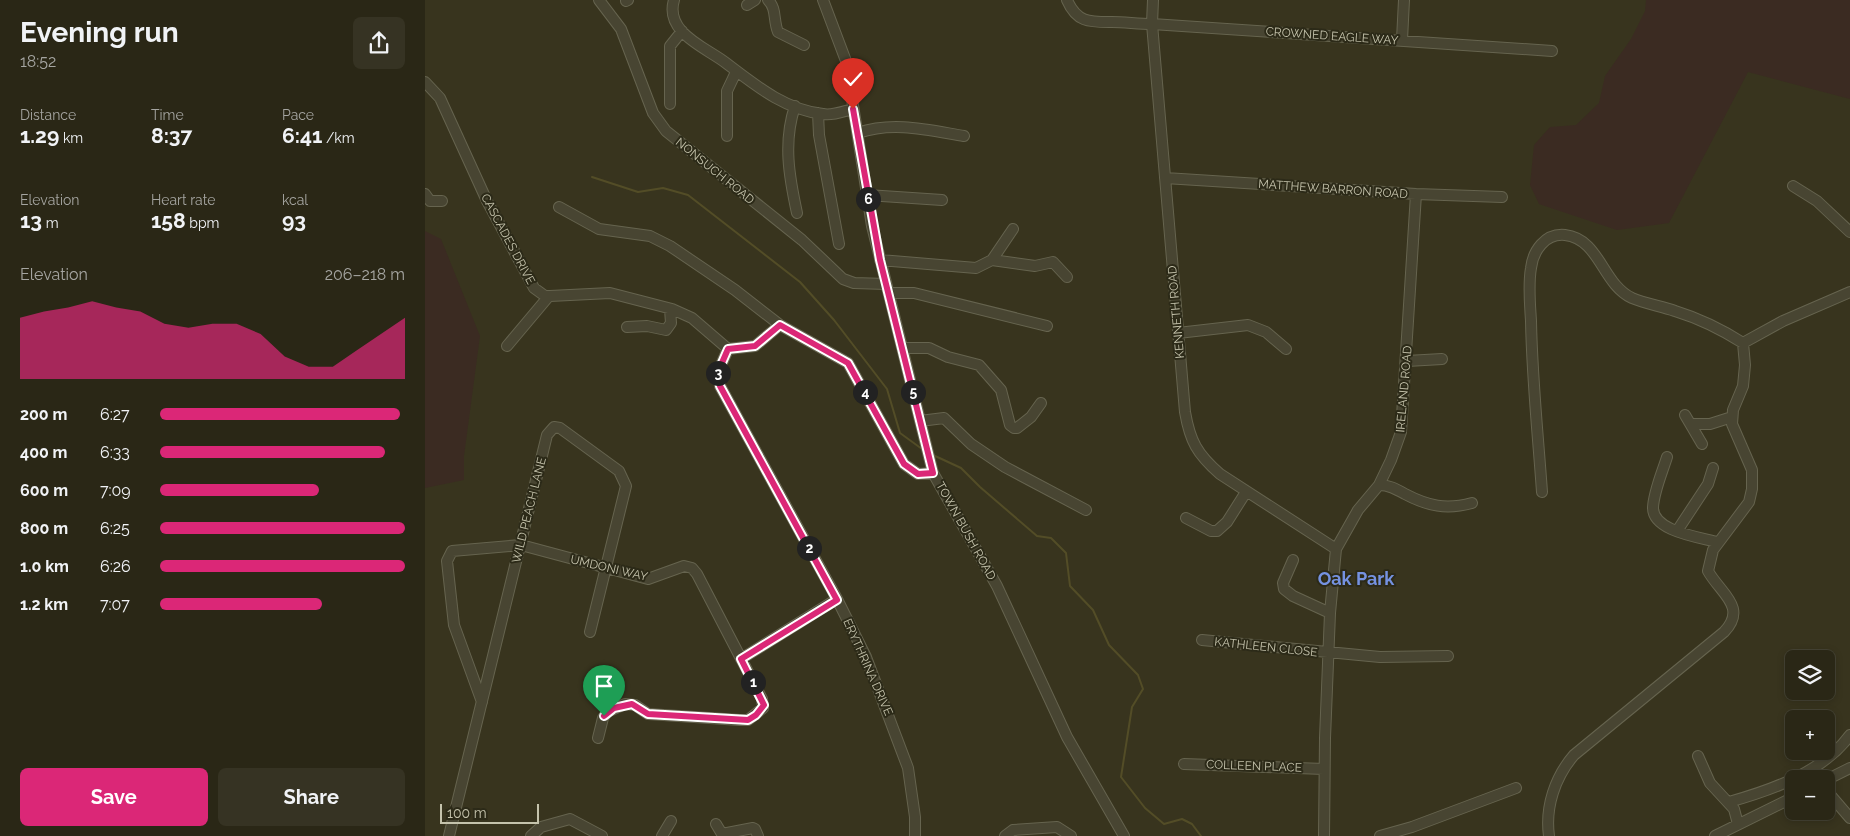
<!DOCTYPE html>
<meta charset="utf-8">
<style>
body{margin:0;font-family:Raleway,sans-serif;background:#363323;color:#f1f3f6;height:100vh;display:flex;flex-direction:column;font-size:19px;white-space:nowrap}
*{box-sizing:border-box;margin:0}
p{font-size:16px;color:#a5a5a1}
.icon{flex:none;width:28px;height:28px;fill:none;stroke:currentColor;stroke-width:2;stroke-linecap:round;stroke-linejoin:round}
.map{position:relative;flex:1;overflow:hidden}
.details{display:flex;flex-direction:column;background:#2a2716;width:425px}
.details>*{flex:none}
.tools{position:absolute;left:1360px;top:650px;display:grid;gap:10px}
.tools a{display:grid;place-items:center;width:50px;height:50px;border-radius:8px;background:#2a2716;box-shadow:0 2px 8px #0003,0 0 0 1px #464435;font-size:25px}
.scale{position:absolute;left:15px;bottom:12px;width:99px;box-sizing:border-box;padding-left:5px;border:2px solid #c5c3ac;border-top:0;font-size:14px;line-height:18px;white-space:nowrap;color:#c5c3ac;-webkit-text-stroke:4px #2c2a18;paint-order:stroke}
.pin{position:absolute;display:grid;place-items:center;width:42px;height:42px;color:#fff;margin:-51px -21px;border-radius:50% 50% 50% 0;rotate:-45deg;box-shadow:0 0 5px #0007}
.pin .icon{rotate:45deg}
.km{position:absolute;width:25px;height:25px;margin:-12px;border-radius:50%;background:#222;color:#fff;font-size:14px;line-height:25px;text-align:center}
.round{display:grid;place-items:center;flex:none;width:52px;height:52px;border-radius:8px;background:#363323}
.headline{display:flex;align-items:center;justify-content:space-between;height:85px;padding:0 20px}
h1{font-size:28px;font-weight:700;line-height:38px}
.figures{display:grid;grid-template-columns:repeat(3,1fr);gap:8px;height:85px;padding:5px 20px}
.figures div{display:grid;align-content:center}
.figures b{font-size:21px;font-weight:700}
.figures small{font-size:14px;font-weight:400}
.figures p{font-size:14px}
.chart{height:140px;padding:10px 20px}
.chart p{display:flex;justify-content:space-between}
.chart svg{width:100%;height:90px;margin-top:5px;fill:#db2777;opacity:.7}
.action{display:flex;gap:10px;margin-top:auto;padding:10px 20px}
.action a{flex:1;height:58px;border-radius:8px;background:#db2777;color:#fff;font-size:20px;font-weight:700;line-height:58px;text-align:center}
.action a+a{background:#363323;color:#f1f3f6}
ul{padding:0 20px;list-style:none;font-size:16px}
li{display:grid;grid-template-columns:80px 60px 1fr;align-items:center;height:38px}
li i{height:12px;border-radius:6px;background:#db2777}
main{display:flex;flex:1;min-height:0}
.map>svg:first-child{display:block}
.green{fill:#3b2b22}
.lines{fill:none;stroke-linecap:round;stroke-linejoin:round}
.stream{stroke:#534d27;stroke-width:2}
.minor-casing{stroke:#66644f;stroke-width:12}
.minor{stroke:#484532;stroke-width:10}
.route-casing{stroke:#fff;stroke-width:10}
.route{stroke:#db2777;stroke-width:6}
.labels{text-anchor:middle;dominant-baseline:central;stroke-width:4;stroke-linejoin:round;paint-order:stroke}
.street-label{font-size:12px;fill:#c5c3ac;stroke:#2c2a18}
.district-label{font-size:18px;font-weight:bold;fill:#7592e1;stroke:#2c2a18}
</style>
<main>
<section class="details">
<div class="headline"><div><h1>Evening run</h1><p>18:52</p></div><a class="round"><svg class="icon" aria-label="share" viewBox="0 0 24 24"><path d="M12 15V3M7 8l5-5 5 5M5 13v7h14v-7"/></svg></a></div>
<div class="figures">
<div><p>Distance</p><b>1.29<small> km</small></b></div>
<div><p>Time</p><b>8:37</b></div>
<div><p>Pace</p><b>6:41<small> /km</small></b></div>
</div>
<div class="figures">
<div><p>Elevation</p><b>13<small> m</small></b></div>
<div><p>Heart rate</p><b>158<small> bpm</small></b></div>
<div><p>kcal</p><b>93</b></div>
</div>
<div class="chart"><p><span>Elevation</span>206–218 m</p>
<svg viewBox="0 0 160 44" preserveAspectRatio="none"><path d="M0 44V14L10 11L20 9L30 6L40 9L50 11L60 17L70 19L80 17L90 17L100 22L110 33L120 38L130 38L140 30L150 22L160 14V44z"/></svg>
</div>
<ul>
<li><b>200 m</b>6:27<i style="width:98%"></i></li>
<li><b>400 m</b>6:33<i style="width:92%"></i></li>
<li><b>600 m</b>7:09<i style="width:65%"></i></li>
<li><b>800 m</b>6:25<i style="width:100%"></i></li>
<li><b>1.0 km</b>6:26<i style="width:100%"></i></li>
<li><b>1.2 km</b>7:07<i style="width:66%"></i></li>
</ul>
<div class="action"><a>Save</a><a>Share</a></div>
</section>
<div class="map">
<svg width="1425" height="836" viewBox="0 0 1425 836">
<rect width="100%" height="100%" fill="#38341e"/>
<path class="green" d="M 1221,0 L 1425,0 L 1425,99 L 1323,72 L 1244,223 L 1192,230 L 1114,204 L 1105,185 L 1109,145 L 1125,127 L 1151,125 L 1174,103 L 1180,76 L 1206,39 L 1220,11 Z
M 0,231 L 16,239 L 55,336 L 39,456 L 39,480 L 0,488 Z"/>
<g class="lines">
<path class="stream" d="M 167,177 L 213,192 L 238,188 L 263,195 L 375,282 L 409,320 L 462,389 L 475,433 L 497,449
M 508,455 L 536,468 L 555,487 L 612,536 L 626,538 L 641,553 L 645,586 L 668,610 L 684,645 L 713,675 L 718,689 L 707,707 L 696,777 L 720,808 L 739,824 L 757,819 L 767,824 L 776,836"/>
<g class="minor-casing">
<path id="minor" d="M 174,0 L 196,29 L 228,113 L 241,131 L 377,240 L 418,279 L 429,283 L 461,284
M 249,0 C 239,33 282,48 301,63 C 330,85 360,110 398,114 C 408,116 419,111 428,109
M 343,0 C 352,9 348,20 353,32 L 379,45
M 398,0 L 421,61 L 447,226 L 508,473 L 572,586 L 642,737 L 699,836
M 642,0 C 652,23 665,22 687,22 C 700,22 713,24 727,24 L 1127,51
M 728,0 L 727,24 L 760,412 C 765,441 772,454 795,474 L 911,549
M 201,1 L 203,0
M 322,5 L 330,0
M 977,40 L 979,0
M 0,82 L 15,98 L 62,201 L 109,288 L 120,296 L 125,296 L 185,293 L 247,309 L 267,318 L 303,349
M 245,104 L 245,46 L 257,31
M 370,106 C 358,142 364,176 372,213
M 393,113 L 394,135 L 414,244
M 433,133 C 468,121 503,130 539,136
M 302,136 L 302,91 L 311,72
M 740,178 L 991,194 L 1077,197
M 1368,186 L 1392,201 L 1425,232
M 0,194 L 5,201 L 17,201
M 442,195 L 517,200
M 134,207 L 174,229 L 225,236 L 245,246 L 310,290 L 355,325 L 423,363 L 479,464 L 493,474 L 508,473
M 455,260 L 551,268 L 567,260 L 588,229
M 567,260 L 610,266 L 628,262 L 642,277
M 464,293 L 489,293 L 622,326
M 355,325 L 330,346 L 303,349 L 293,372 L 295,386 L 412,599 L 441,657 L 483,768 L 490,817 L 490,836
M 202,327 L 222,326 L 241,330 L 246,323 L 245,309
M 753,333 L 823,325 L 841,332 L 861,349
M 82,346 L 124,296
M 477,348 L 504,348 L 523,357 L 554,365 L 576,390 L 585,425 L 589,428 L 592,428 L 606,417 L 616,403
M 982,361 L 1017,359
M 1260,415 L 1277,444
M 495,421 L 519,418 L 546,444 L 580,467 L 661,510
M 1266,424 L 1285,424 L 1307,417
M 1242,457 C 1237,473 1229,491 1228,507 C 1227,531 1273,537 1292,542
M 954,485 C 964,485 971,489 980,494 C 1003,506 1021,510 1047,503
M 1117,492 C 1113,435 1107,378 1106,321 C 1105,304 1103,285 1106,268 C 1108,251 1120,233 1140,235 C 1175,239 1177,284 1207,298 C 1221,304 1236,306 1250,311 C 1276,319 1296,329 1318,343 L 1358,321 L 1425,292
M 761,518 L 786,531 L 792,531 L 802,522 L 821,492
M 1252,531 L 1283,484 L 1288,468
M 868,560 L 858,583 L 859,589 L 868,596 L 905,613
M 777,640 L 955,657 L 1023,656
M 316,659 L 412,599
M 57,702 L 29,625 L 22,561 L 27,551 L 96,545 L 223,579 L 259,566 L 267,568 L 272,574 L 337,699 L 338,708 L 323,720 L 315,720 L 223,714 L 210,705 L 200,704 L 182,712 L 178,718 L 173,738
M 1273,756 L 1285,783 L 1309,809 L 1313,824
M 759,764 L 899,769
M 1401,780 L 1425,768
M 1401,790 L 1425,818
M 1304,802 C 1347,790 1398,772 1425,735
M 291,824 L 297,834 L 328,828 L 330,829 L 333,836
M 24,836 L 122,435 L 129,427 L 135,428 L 194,471 L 201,486 L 165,632
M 106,836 L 116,827 L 145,819 L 177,836
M 237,836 L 246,821
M 580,836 L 588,830 L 632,827 L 646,836
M 899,836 L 900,738 L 905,613 L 911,549 L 933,510 L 954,485 L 966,460 L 976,432 L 991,194
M 955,836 L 987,827 L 1091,788
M 1124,836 C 1120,807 1130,777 1149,755 L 1299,632 C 1323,607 1295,593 1283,571 L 1288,550 L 1324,502 L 1327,489 L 1327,470 L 1307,424 L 1308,410 L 1318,386 L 1320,365 L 1318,343
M 1290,836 L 1369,797"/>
</g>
<use href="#minor" class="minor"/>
</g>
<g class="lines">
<g class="route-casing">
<path id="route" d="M 179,716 L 189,708 L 207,704 L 223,714 L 323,720 L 331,715 L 339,705 L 316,659 L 412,600 L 295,386 L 293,372 L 303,349 L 330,346 L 355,325 L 423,363 L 479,464 L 493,474 L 508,473 L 455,260 L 428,109"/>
</g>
<use href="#route" class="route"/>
</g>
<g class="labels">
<g class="street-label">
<text transform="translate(907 36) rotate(4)">CROWNED EAGLE WAY</text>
<text transform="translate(290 171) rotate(39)">NONSUCH ROAD</text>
<text transform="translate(908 189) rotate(4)">MATTHEW BARRON ROAD</text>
<text transform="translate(83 239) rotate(62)">CASCADES DRIVE</text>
<text transform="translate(751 312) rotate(-95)">KENNETH ROAD</text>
<text transform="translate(979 389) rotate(-85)">IRELAND ROAD</text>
<text transform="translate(104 510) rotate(-76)">WILD PEACH LANE</text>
<text transform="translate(541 531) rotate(61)">TOWN BUSH ROAD</text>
<text transform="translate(184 568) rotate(13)">UMDONI WAY</text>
<text transform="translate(841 647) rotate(6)">KATHLEEN CLOSE</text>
<text transform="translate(443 667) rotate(66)">ERYTHRINA DRIVE</text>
<text transform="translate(829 766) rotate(2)">COLLEEN PLACE</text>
</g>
<g class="district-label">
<text x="931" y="578">Oak Park</text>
</g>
</g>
</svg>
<div class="tools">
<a><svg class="icon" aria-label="layers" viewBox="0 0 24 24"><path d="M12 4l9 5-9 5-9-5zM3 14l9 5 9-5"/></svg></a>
<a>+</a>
<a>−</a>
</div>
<div class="scale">100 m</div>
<div class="pin" style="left:179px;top:716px;background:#1e9e55"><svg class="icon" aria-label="arrive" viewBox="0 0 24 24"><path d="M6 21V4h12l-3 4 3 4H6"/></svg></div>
<div class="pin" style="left:428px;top:109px;background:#d93025"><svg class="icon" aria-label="check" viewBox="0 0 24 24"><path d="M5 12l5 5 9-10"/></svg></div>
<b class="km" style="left:328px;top:682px">1</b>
<b class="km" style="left:384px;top:548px">2</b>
<b class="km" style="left:293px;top:373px">3</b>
<b class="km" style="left:440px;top:392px">4</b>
<b class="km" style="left:488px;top:392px">5</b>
<b class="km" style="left:443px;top:199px">6</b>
</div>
</main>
